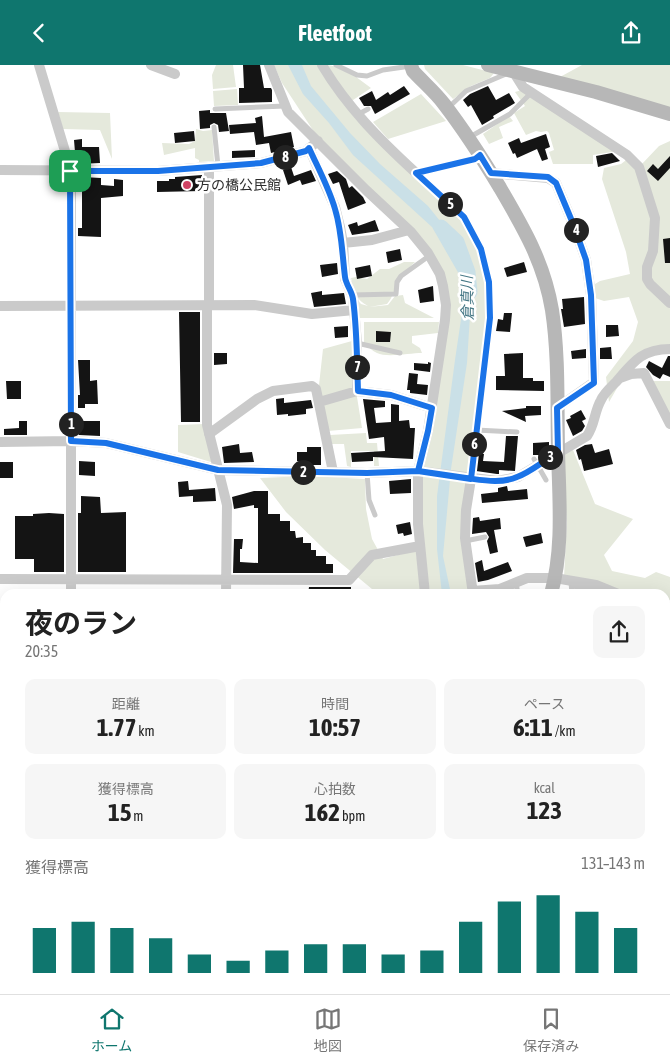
<!DOCTYPE html>
<html lang="ja">
<meta charset="utf-8">
<style>
body{margin:0;font-family:"Asap Condensed","Noto Sans JP",sans-serif;background:#f6f6f6;color:#222;height:100vh;display:flex;flex-direction:column;font-size:19px;white-space:nowrap}
*{box-sizing:border-box;margin:0}
p{font-size:16px;color:#767676}
.icon{flex:none;width:28px;height:28px;fill:none;stroke:currentColor;stroke-width:2;stroke-linecap:round;stroke-linejoin:round}
.map{position:relative;flex:1;overflow:hidden}
.drawer{position:absolute;left:0px;top:524px;width:670px;height:406px;display:flex;flex-direction:column;background:#fff;border-radius:15px 15px 0 0;box-shadow:0 5px 20px #0002}
.drawer>*{flex:none}
.pin{position:absolute;display:grid;place-items:center;width:42px;height:42px;color:#fff;margin:-21px;border-radius:10px;box-shadow:0 2px 8px #0006}
.km{position:absolute;width:25px;height:25px;margin:-12px;border-radius:50%;background:#222;color:#fff;font-size:14px;line-height:25px;text-align:center}
.round{display:grid;place-items:center;flex:none;width:52px;height:52px;border-radius:10px;background:#f6f6f6}
.summary{display:flex;align-items:center;justify-content:space-between;height:85px;padding:0 25px}
h1{font-size:28px;font-weight:700;line-height:38px}
.stats{display:grid;grid-template-columns:repeat(3,1fr);gap:8px;height:85px;padding:5px 25px}
.stats div{display:grid;align-content:center;border-radius:10px;background:#f6f6f6;text-align:center}
.stats b{font-size:25px;font-weight:700}
.stats small{font-size:14px;font-weight:400}
.stats p{font-size:14px}
.chart{height:140px;padding:10px 25px}
.chart p{display:flex;justify-content:space-between}
.chart svg{width:100%;height:90px;margin-top:5px;stroke:#0f766e;stroke-width:6}
header{display:flex;justify-content:space-between;align-items:center;height:65px;padding:0 25px;background:#0f766e;color:#fff;font-size:22px;font-weight:700}
.tab-bar{display:flex;justify-content:space-around;align-items:center;height:70px;border-top:1px solid #e0e0e0;background:#fff;font-size:14px;color:#767676}
.tab-bar a{display:grid;justify-items:center;gap:2px}
.tab-bar .selected{color:#0f766e}
.map>svg:first-child{display:block}
.green{fill:#e5e9dc}
.water{fill:#cae0e7}
.lines{fill:none;stroke-linecap:round;stroke-linejoin:round}
.river{stroke:#cae0e7;stroke-width:15}
.building{fill:#141414}
.lane{stroke:#cacaca;stroke-width:5}
.street{stroke:#cacaca;stroke-width:10}
.secondary{stroke:#b7b7b7;stroke-width:14}
.route-casing{stroke:#fff;stroke-width:10}
.route{stroke:#1a73e8;stroke-width:6}
.poi-dot{fill:#d04364;stroke:#fff;stroke-width:2}
.labels{text-anchor:middle;dominant-baseline:central;stroke-width:5;stroke-linejoin:round;paint-order:stroke}
.poi-label{font-size:14px;fill:#2d2d2d;stroke:#fff;text-anchor:start}
.water-label{font-size:15px;font-style:italic;fill:#457785;stroke:#fff}
</style>
<header><svg class="icon" aria-label="back" viewBox="0 0 24 24"><path d="M15 5l-7 7 7 7"/></svg>Fleetfoot<svg class="icon" aria-label="share" viewBox="0 0 24 24"><path d="M12 15V3M7 8l5-5 5 5M5 13v7h14v-7"/></svg></header>
<div class="map">
<svg width="670" height="929" viewBox="0 0 670 929">
<rect width="100%" height="100%" fill="#fff"/>
<path class="green" d="M 216,0 L 233,0 L 236,22 L 213,24 L 212,10 Z
M 274,0 L 319,0 L 348,44 L 464,152 L 486,193 L 494,250 L 482,318 L 466,446 L 473,529 L 430,529 L 418,438 L 446,240 L 422,173 L 324,82 L 282,18 Z
M 327,0 L 344,3 L 371,23 L 350,37 Z
M 424,0 L 463,0 L 494,8 L 490,13 L 471,21 L 453,34 L 425,4 Z
M 582,0 L 670,0 L 670,49 L 560,12 Z
M 237,24 L 238,40 L 214,41 L 213,26 Z
M 522,25 L 618,86 L 593,90 L 593,99 L 553,99 L 549,87 L 554,85 L 549,68 L 547,66 L 541,67 L 536,66 L 526,70 L 514,48 L 525,41 L 515,27 Z
M 421,29 L 446,56 L 388,74 L 373,57 Z
M 58,47 L 110,48 L 112,94 L 100,65 L 63,64 Z
M 509,51 L 513,56 L 499,62 L 503,73 L 489,79 L 483,69 Z
M 196,64 L 203,66 L 212,65 L 214,96 L 199,97 L 199,95 L 195,93 L 195,83 L 164,90 L 162,78 L 189,79 L 195,76 Z
M 670,76 L 670,282 L 631,299 L 609,337 L 606,312 L 633,276 L 638,257 L 629,232 L 604,236 L 595,233 L 595,219 L 600,216 L 630,209 L 626,187 L 602,114 L 604,103 L 621,99 L 630,92 L 641,100 L 659,81 Z
M 404,197 L 415,197 C 408,204 402,209 398,217 C 394,225 393,232 387,239 L 369,242 L 388,240 L 395,231 L 403,230 L 405,238 L 434,253 L 357,253 L 354,231 L 361,239 L 368,241 C 356,235 354,226 351,213 L 356,212 L 367,214 L 380,204 L 389,204 Z
M 364,257 L 439,257 L 438,268 L 412,271 L 412,278 L 420,283 L 422,288 C 410,288 387,293 377,288 C 372,286 368,281 364,278 Z
M 352,276 L 357,332 L 362,363 L 328,366 L 319,320 L 323,284 Z
M 648,316 L 670,316 L 670,359 Z
M 204,359 L 214,398 L 178,387 L 178,360 Z
M 366,368 L 367,378 L 377,378 L 379,401 L 374,401 L 374,386 L 351,386 L 351,402 L 347,401 L 344,379 L 332,379 L 330,370 Z
M 573,385 L 595,439 L 633,454 L 604,490 L 612,506 L 645,513 L 656,507 L 670,512 L 670,535 L 665,534 L 665,529 L 651,529 L 644,526 L 641,529 L 623,529 L 564,512 L 567,457 L 562,390 Z
M 308,411 L 365,414 L 366,444 L 372,474 L 383,494 L 416,485 L 421,529 L 378,529 L 325,485 L 286,447 L 260,413 Z"/>
<path class="water" d="M 288,0 L 302,0 L 311,21 L 350,68 L 380,99 L 428,141 L 456,176 L 468,207 L 471,235 L 467,298 L 451,404 L 443,491 L 451,529 L 442,529 L 437,484 L 437,431 L 455,295 L 463,241 L 463,216 L 432,162 L 353,90 L 329,58 L 303,29 Z"/>
<g class="lines">
<path class="river" d="M 441,162 L 457,177 L 468,207 L 470,227"/>
</g>
<path class="building" d="M 243,0 L 260,0 L 264,23 L 271,23 L 272,25 L 272,37 L 239,38 L 239,23 L 244,23 Z
M 404,21 L 410,29 L 375,49 L 371,41 L 364,41 L 359,33 L 372,26 L 376,35 L 388,27 L 390,30 Z
M 488,21 L 496,35 L 509,28 L 515,38 L 493,51 L 494,53 L 482,60 L 471,40 L 468,42 L 463,35 L 470,29 Z
M 210,45 L 210,48 L 226,48 L 229,66 L 219,67 L 218,60 L 214,58 L 210,60 L 210,63 L 200,64 L 199,46 Z
M 262,51 L 264,72 L 291,67 L 294,82 L 271,88 L 269,78 L 256,80 L 254,67 L 230,69 L 229,60 L 256,58 L 255,53 Z
M 194,66 L 195,76 L 175,78 L 174,68 Z
M 546,69 L 550,82 L 545,84 L 548,94 L 542,96 L 537,84 L 517,93 L 515,88 L 513,89 L 508,78 L 519,73 L 521,78 Z
M 82,74 L 82,82 L 99,82 L 100,98 L 76,99 L 74,75 Z
M 255,85 L 255,92 L 232,93 L 232,86 Z
M 612,88 L 620,96 L 598,102 L 596,91 Z
M 670,91 L 670,103 L 658,116 L 647,106 L 653,99 L 658,104 Z
M 291,102 L 294,111 L 311,105 L 316,116 L 302,120 L 300,115 L 288,120 L 283,105 Z
M 337,106 L 346,114 L 349,123 L 352,121 L 363,132 L 366,138 L 348,145 L 339,117 L 333,119 L 328,109 Z
M 202,110 L 202,126 L 157,127 L 157,116 L 169,116 L 169,114 L 175,114 L 175,112 Z
M 82,112 L 101,113 L 101,120 L 114,121 L 114,114 L 123,115 L 123,131 L 101,133 L 101,172 L 78,171 L 78,163 L 82,163 Z
M 375,155 L 379,166 L 352,170 L 348,160 L 357,157 L 358,161 Z
M 670,173 L 670,198 L 665,198 L 663,174 Z
M 400,184 L 402,195 L 388,198 L 386,187 Z
M 524,197 L 527,207 L 507,212 L 504,203 Z
M 337,198 L 338,209 L 322,212 L 320,200 Z
M 370,200 L 372,211 L 357,214 L 355,203 Z
M 433,221 L 434,236 L 420,238 L 418,225 Z
M 322,226 L 322,230 L 344,228 L 346,239 L 314,242 L 311,228 Z
M 584,232 L 585,259 L 564,262 L 561,244 L 563,244 L 562,234 Z
M 179,247 L 200,247 L 200,357 L 181,357 Z
M 504,248 L 512,248 L 510,267 L 496,266 L 498,254 L 503,255 Z
M 606,260 L 618,260 L 619,271 L 606,272 Z
M 348,261 L 348,272 L 335,273 L 334,262 Z
M 376,266 L 391,267 L 390,277 L 376,277 Z
M 611,282 L 612,294 L 600,294 L 600,283 Z
M 586,284 L 586,293 L 572,294 L 571,286 Z
M 214,288 L 227,288 L 227,299 L 214,300 Z
M 523,288 L 523,313 L 533,313 L 533,316 L 544,316 L 544,326 L 496,325 L 496,311 L 505,311 L 504,289 Z
M 668,291 L 670,291 L 670,312 L 663,309 L 660,314 L 653,310 L 646,302 L 649,296 L 662,303 Z
M 78,295 L 90,295 L 90,316 L 97,315 L 98,339 L 85,339 L 85,343 L 78,343 L 78,330 L 80,330 Z
M 428,297 L 431,298 L 430,307 L 414,305 L 414,298 L 428,299 Z
M 409,308 L 418,309 L 417,319 L 428,320 L 427,330 L 410,328 L 410,325 L 407,325 Z
M 6,316 L 21,316 L 21,334 L 7,334 Z
M 284,333 L 284,338 L 311,335 L 313,343 L 306,344 L 306,349 L 288,351 L 288,349 L 277,350 L 276,334 Z
M 363,334 L 385,336 L 385,342 L 374,343 L 376,358 L 391,357 L 391,339 L 399,340 L 399,356 L 409,355 L 410,363 L 415,363 L 413,394 L 373,392 L 373,396 L 352,397 L 351,388 L 385,386 L 384,372 L 369,374 Z
M 526,341 L 541,341 L 541,350 L 525,351 L 526,357 L 502,346 L 526,343 Z
M 581,345 L 586,354 L 582,356 L 585,361 L 582,366 L 573,371 L 566,355 L 571,353 L 570,351 Z
M 19,356 L 27,356 L 27,370 L 4,370 L 4,364 L 19,363 Z
M 79,356 L 100,356 L 100,371 L 79,370 Z
M 506,371 L 518,371 L 515,406 L 499,405 L 499,409 L 497,409 L 476,406 L 478,389 L 484,389 L 483,396 L 504,397 Z
M 549,377 L 549,382 L 541,386 L 542,390 L 533,390 L 533,378 Z
M 239,379 L 240,388 L 252,387 L 254,397 L 224,398 L 222,382 Z
M 592,379 L 595,388 L 609,384 L 613,399 L 584,406 L 581,394 L 579,395 L 576,385 L 585,380 Z
M 307,382 L 321,382 L 321,400 L 307,400 L 307,397 L 297,396 L 297,387 L 307,387 Z
M 79,396 L 95,397 L 95,411 L 79,410 Z
M 0,397 L 13,397 L 13,413 L 0,413 Z
M 411,414 L 411,428 L 390,429 L 389,416 Z
M 188,416 L 189,425 L 215,423 L 216,436 L 193,437 L 193,431 L 179,432 L 178,417 Z
M 507,421 L 508,426 L 527,424 L 528,434 L 482,438 L 481,429 L 498,427 L 498,423 Z
M 254,426 L 268,426 L 268,449 L 280,449 L 280,456 L 290,456 L 290,466 L 295,466 L 296,473 L 303,472 L 303,478 L 311,478 L 311,485 L 316,485 L 316,491 L 326,491 L 326,499 L 333,499 L 333,508 L 233,508 L 234,474 L 243,474 L 242,484 L 240,484 L 240,497 L 258,498 L 258,443 L 254,443 L 254,440 L 234,444 L 232,432 Z
M 81,431 L 100,432 L 101,448 L 126,447 L 126,507 L 78,507 L 78,448 L 81,448 Z
M 49,448 L 64,449 L 64,507 L 34,507 L 34,494 L 15,494 L 15,451 L 33,451 L 33,449 Z
M 479,452 L 480,456 L 500,453 L 501,464 L 494,465 L 498,487 L 490,489 L 487,476 L 489,472 L 486,467 L 472,469 L 473,453 Z
M 410,457 L 412,469 L 404,471 L 403,468 L 398,469 L 396,460 Z
M 541,468 L 543,478 L 526,482 L 523,472 Z
M 482,495 L 484,506 L 508,497 L 512,506 L 488,515 L 478,517 L 475,498 Z
M 309,522 L 351,522 L 351,529 L 308,529 Z"/>
<g class="lines">
<path class="lane" d="M 336,0 L 357,10 L 367,11 L 383,5 L 411,1
M 448,43 L 466,26 L 506,9
M 215,44 L 285,41
M 357,50 L 368,44
M 214,62 L 218,101
M 470,72 L 510,49 L 531,28
M 416,108 L 464,152 L 481,184 L 489,217 L 490,253 L 471,413
M 416,108 L 475,94 L 478,92
M 352,230 L 396,229 L 397,217 L 401,211 L 429,191
M 357,278 L 400,288
M 476,365 L 517,367
M 534,394 L 546,415
M 367,408 L 369,435 L 375,450
M 465,476 L 485,472
M 571,517 L 572,529
M 516,518 L 518,529
M 665,834 L 670,840"/>
<path class="street" d="M 39,0 L 71,106 L 71,529
M 151,0 L 175,9
M 269,0 L 288,47 L 366,125 L 411,167 L 428,188 L 440,209 L 443,221 L 446,240 L 445,255 L 428,366 L 418,406 L 418,459 L 425,529
M 322,0 C 347,42 380,75 416,108
M 513,6 L 523,22 L 627,90 L 639,102 L 655,153 L 653,186 L 647,202 L 647,214 L 650,219 L 670,238
M 309,83 L 335,142 L 340,162 L 343,178 L 345,214 L 353,232 L 357,278 L 357,326
M 209,102 L 209,240
M 0,105 L 158,106 L 261,98 L 306,86 L 318,76
M 491,108 L 548,113 L 556,118 L 574,161 L 586,195 L 591,230 L 594,317 L 557,343
M 343,178 L 372,175 L 409,165
M 0,241 L 254,240 L 312,249 L 354,245
M 207,241 L 207,360 L 227,440 L 226,529
M 620,313 L 631,309 L 644,308 L 670,359
M 319,337 L 357,326 L 391,330 L 432,343
M 209,369 L 257,334 L 273,326 L 312,321 L 316,324 L 333,407
M 0,377 L 71,376 L 106,378 L 218,405 L 367,408 L 418,406 L 497,416 L 518,412 L 587,371 C 595,360 594,347 601,335 C 604,328 611,322 616,317 C 633,297 642,284 670,284
M 471,414 L 466,445 L 465,473 L 473,529
M 0,514 L 349,515 L 372,490 L 420,481
M 575,518 L 588,529
M 472,526 L 500,524 L 527,513 L 555,513 L 596,520 L 618,529
M 665,573 L 670,578
M 0,649 L 5,649
M 0,786 L 5,786
M 0,921 L 5,921
M 72,925 L 72,929
M 228,929 L 228,925
M 379,929 L 379,925
M 425,929 L 425,925"/>
<path class="secondary" d="M 411,0 L 413,6 C 423,17 435,27 444,39 C 464,65 482,93 499,121 C 523,162 544,197 552,245 C 559,291 557,339 558,385 C 559,433 564,482 551,529
M 488,0 L 596,27 L 670,49
M 502,925 L 503,929"/>
</g>
<g class="lines">
<g class="route-casing">
<path id="route" d="M 70,106 L 71,376 L 106,378 L 218,405 L 367,408 L 418,406 L 466,413 C 482,415 501,419 517,412 C 531,407 544,395 558,388 L 557,343 L 594,318 L 591,230 L 586,195 L 574,161 L 556,118 L 548,112 L 491,108 L 480,90 L 475,94 L 416,108 L 464,152 L 481,184 L 489,217 L 490,253 L 471,414 L 418,406 L 428,366 L 432,343 L 391,330 L 358,326 C 357,295 357,264 353,234 C 352,226 346,220 345,212 C 342,188 342,167 335,144 C 329,123 318,103 309,83 L 306,86 L 261,98 L 158,106 L 70,106"/>
</g>
<use href="#route" class="route"/>
</g>
<circle class="poi-dot" cx="187" cy="120" r="5"/>
<g class="labels">
<g class="poi-label">
<text x="197" y="120">方の橋公民館</text>
</g>
<g class="water-label">
<text transform="translate(467 233) rotate(-91)">倉真川</text>
</g>
</g>
</svg>
<div class="pin" style="left:70px;top:106px;background:#1e9e55"><svg class="icon" aria-label="arrive" viewBox="0 0 24 24"><path d="M6 21V4h12l-3 4 3 4H6"/></svg></div>
<b class="km" style="left:71px;top:359px">1</b>
<b class="km" style="left:303px;top:407px">2</b>
<b class="km" style="left:550px;top:392px">3</b>
<b class="km" style="left:576px;top:165px">4</b>
<b class="km" style="left:450px;top:139px">5</b>
<b class="km" style="left:474px;top:379px">6</b>
<b class="km" style="left:357px;top:302px">7</b>
<b class="km" style="left:285px;top:92px">8</b>
<section class="drawer">
<div class="summary"><div><h1>夜のラン</h1><p>20:35</p></div><a class="round"><svg class="icon" aria-label="share" viewBox="0 0 24 24"><path d="M12 15V3M7 8l5-5 5 5M5 13v7h14v-7"/></svg></a></div>
<div class="stats">
<div><p>距離</p><b>1.77<small> km</small></b></div>
<div><p>時間</p><b>10:57</b></div>
<div><p>ペース</p><b>6:11<small> /km</small></b></div>
</div>
<div class="stats">
<div><p>獲得標高</p><b>15<small> m</small></b></div>
<div><p>心拍数</p><b>162<small> bpm</small></b></div>
<div><p>kcal</p><b>123</b></div>
</div>
<div class="chart"><p><span>獲得標高</span>131–143 m</p>
<svg viewBox="0 0 160 44" preserveAspectRatio="none"><path d="M5 44V22M15 44V19M25 44V22M35 44V27M45 44V35M55 44V38M65 44V33M75 44V30M85 44V30M95 44V35M105 44V33M115 44V19M125 44V9M135 44V6M145 44V14M155 44V22"/></svg>
</div>
</section>
</div>
<nav class="tab-bar">
<a class="selected"><svg class="icon" aria-label="home" viewBox="0 0 24 24"><path d="M3 11l9-7 9 7M6 9v11h12V9"/></svg>ホーム</a>
<a><svg class="icon" aria-label="map" viewBox="0 0 24 24"><path d="M3 6l6-2 6 2 6-2v14l-6 2-6-2-6 2zM9 4v14M15 6v14"/></svg>地図</a>
<a><svg class="icon" aria-label="saved" viewBox="0 0 24 24"><path d="M7 4h10v16l-5-4-5 4z"/></svg>保存済み</a>
</nav>
